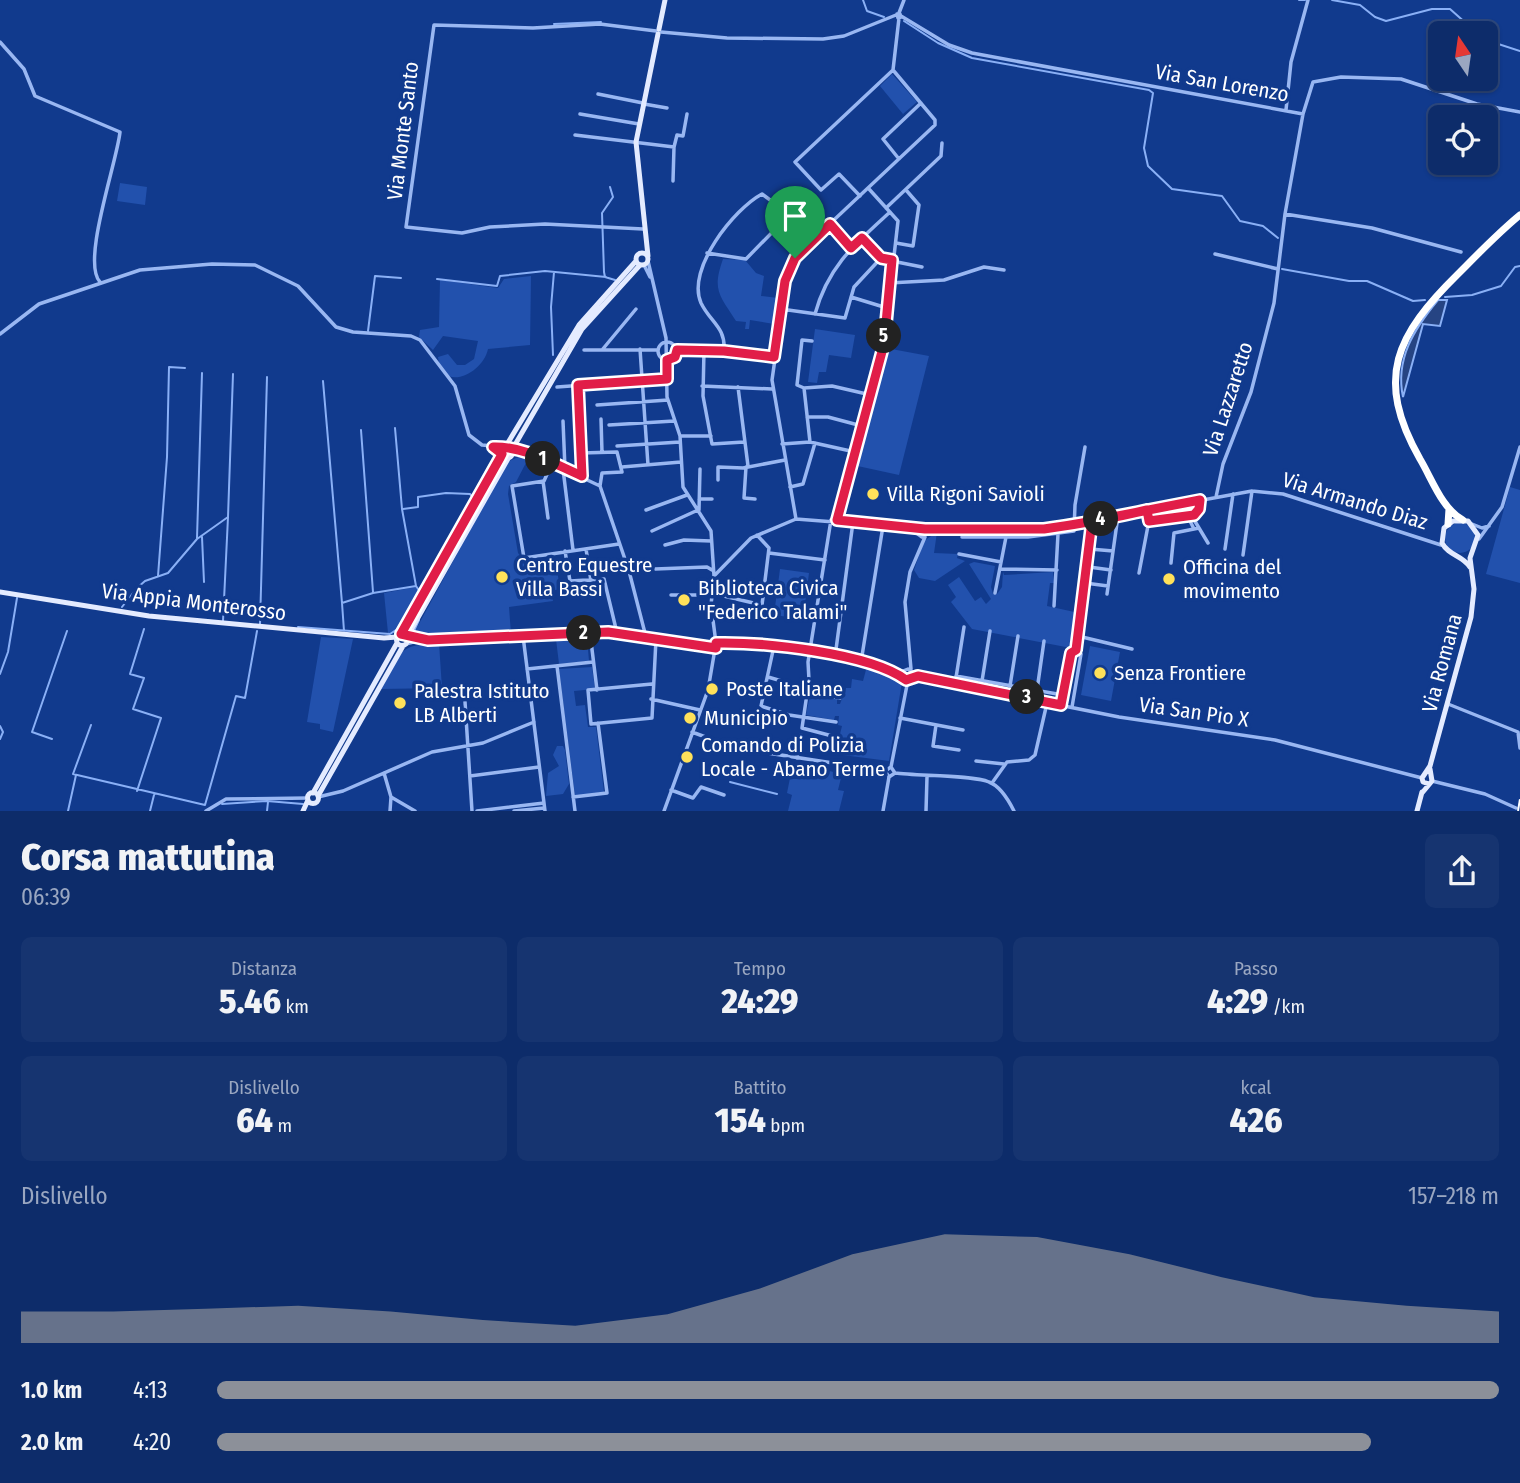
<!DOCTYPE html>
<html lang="it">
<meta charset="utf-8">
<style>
body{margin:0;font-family:"Fira Sans Condensed",sans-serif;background:#163470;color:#f1f3f6;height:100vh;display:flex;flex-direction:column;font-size:26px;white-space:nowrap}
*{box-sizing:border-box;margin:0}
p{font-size:23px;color:#9aa7c1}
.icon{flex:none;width:38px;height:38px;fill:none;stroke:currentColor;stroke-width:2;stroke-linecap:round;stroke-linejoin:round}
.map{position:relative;height:811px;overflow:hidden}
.panel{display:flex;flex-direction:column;background:#0d2c6a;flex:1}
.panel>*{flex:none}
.needle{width:46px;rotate:347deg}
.tools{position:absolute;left:1428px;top:21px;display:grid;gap:14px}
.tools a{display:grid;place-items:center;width:70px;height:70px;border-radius:10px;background:#0d2c6a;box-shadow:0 2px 5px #0004,0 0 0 2px #2d487e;font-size:35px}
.pin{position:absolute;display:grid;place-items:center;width:60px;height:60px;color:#fff;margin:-72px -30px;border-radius:50% 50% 50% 0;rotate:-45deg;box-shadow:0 0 7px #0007}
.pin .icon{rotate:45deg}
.km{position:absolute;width:35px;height:35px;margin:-18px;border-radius:50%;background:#222;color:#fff;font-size:19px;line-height:35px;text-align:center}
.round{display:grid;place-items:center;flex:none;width:74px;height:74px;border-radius:10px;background:#163470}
.summary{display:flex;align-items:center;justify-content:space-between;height:119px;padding:0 21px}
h1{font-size:38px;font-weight:800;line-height:52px}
.figures{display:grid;grid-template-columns:repeat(3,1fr);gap:10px;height:119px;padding:7px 21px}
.figures div{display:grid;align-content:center;border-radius:10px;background:#163470;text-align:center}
.figures b{font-size:35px;font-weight:800}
.figures small{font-size:19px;font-weight:400}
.figures p{font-size:19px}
.chart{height:196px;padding:14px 21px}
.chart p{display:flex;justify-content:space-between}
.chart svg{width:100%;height:126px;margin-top:7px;fill:#8c9099;opacity:.7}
ul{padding:0 21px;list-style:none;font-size:23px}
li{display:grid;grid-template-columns:112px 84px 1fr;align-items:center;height:52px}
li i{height:18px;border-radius:9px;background:#8c9099}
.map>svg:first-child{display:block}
.green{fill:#2251ad}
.water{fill:#264483;stroke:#8ab0f6;stroke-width:2}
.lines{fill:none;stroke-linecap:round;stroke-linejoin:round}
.stream{stroke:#8ab0f6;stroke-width:2}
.minor{stroke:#99b7f2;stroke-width:3.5}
.major{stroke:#e4ebff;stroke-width:5}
.highway{stroke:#fff;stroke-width:7}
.rail{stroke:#fff;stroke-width:2;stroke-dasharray:12 5;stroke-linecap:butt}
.route-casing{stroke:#fff;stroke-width:14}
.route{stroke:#e11d48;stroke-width:9}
.poi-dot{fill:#ffe15a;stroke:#113a8d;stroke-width:2.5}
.labels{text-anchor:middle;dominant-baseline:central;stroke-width:7;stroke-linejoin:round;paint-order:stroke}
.street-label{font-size:21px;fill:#fff;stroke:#113a8d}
.poi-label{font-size:21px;fill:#fff;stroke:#113a8d;text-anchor:start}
</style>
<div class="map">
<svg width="1520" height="811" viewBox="0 0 1520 811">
<rect width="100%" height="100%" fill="#113a8d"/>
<path class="green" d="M 892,74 L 917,102 L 903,114 L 880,86 Z
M 120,183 L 147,187 L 145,205 L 117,201 Z
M 723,259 L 745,260 L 756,273 L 764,276 L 761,296 L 778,298 L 774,324 L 750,320 L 749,329 L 745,329 L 746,322 L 736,321 C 719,295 712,290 723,259 Z
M 531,276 L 530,345 L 488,349 C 483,374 441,394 438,357 L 448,354 L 457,365 L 465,365 L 474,359 L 478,341 L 443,336 L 433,350 L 419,337 L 420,330 L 439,327 L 440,280 L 498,288 L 504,279 Z
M 815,329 L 855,335 L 851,358 L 829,355 L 826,372 L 819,372 L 817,383 L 808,382 Z
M 886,348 L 929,356 L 899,475 L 853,465 Z
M 523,455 L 529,457 L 516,482 L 509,486 L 508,494 L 518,553 L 526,563 L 528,574 L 557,570 L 560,589 L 551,591 L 553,601 L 509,607 L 511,634 L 430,637 L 414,633 L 507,462 Z
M 1510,487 L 1520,490 L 1520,583 L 1486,574 Z
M1445 538a15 15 0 1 1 30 0a15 15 0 1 1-30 0Z
M 937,532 L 934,553 L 958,554 L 957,558 L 965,561 L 935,581 L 919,578 L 914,570 L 924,541 Z
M 974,562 L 995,566 L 991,587 L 993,594 L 997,594 L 1002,587 L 1003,572 L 1004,575 L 1053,572 L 1054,583 L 1050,583 L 1047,606 L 1079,613 L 1071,648 L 972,629 L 951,602 L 956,597 L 948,585 L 959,577 L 975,601 L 981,597 L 986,604 L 991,599 L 969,564 Z
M 780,569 L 809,573 L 803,619 L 774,615 Z
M 416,587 L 422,595 L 405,624 L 395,633 L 388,633 L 384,593 Z
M 321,637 L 353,639 L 333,732 L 320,729 L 320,724 L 307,722 Z
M 587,637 L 589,661 L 559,664 L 556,639 Z
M 439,643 L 442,688 L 380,689 C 401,653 395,645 439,643 Z
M 1090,646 L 1120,652 L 1111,701 L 1081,695 Z
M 867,666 L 891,672 L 902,682 L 889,761 L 835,754 L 842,726 L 838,725 L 839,716 L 835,716 L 834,720 L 806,715 L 810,695 L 813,698 L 837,699 L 837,704 L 840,704 L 846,688 L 851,688 L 852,679 L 863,681 Z
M 592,667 L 595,689 L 574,691 L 576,706 L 585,705 L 588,727 L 596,727 L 604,792 L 575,796 L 559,669 Z
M 557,746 L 563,746 L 565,750 L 569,784 L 563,794 L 546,796 L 548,773 L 559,766 L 553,755 Z
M 800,764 L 842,774 L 838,790 L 844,791 L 839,811 L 788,811 L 792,795 L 787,793 L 790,778 L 796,779 Z"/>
<path class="water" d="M 1438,300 L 1447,300 L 1440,326 L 1423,324 L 1403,397 C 1395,359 1414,329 1438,300 Z"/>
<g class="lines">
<path class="stream" d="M 863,0 L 867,11 L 884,17
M 1299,0 L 1305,0
M 1332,0 L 1360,5 L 1375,17 L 1386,21 L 1432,9 L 1450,9 L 1477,33
M 904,21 L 938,43 L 972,58 L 1149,90 L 1153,93 L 1144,148 L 1148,166 L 1172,189 L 1222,196 L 1240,221 L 1263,226 L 1278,238
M 554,24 L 601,22
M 1486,40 L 1520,51
M 610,187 L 613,197 L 602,213 L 604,272 L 605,277 L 615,280
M 1282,269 L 1349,281 L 1367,281 L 1413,301 L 1425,300
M 437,279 L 497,286 L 500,276 L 545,271 L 606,277
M 1445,297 L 1472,295 L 1501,286 L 1515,267 L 1520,266
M 368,331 L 375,276 L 401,278
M 553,355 L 551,307 L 554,272
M 323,381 L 342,603
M 395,428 L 402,509 L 416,586
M 361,430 L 373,592
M 488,448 L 497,454 L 497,458
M 403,509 L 418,507 L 418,497 L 446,493 L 470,494 L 475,500
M 228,517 L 233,374
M 202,537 L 204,582
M 197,538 L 202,373
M 440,562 L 475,500
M 158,576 L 167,457 L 169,367 L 185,368
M 122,607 L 137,588 L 145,581 L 168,573 L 197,539 L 228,517 L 223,621
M 260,624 L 267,377
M 298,627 L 390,634 L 399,628 L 421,593 L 416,586 L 373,593 L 342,603 L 344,631
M 413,633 L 419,620
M 0,674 L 8,652 L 17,598
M 91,725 L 73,774 L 205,805 L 236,696 L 245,698 L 257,631
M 0,726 L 3,732 L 0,739
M 52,739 L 32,732 L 67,631
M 730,782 L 777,794
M 137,791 L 161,718 L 133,709 L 144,678 L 130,674 L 144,629
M 222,804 L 267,801 L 303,804
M 68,811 L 76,775
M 150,811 L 154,795
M 267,811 L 268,802"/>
<path class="minor" d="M 899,13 L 904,0
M 897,14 L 900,14 L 901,17 L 898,18 Z
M 901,16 L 949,45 L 972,53 L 1303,114
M 661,32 L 727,38 L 823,39 L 844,36 L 896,15
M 0,42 L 24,69 L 35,96 L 120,132 C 117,162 81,262 100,282
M 598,94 L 643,103
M 644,104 L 667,108
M 1286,110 L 1291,62 L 1308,0
M 580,114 L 639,124
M 575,135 L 674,147 L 673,181
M 674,147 L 677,135 L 683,136 L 687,114
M 899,159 L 883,139 L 921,103
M 860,196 L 839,174 L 821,190 L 795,162 L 893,70
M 886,208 L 941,156 L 942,143
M 1285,214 L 1372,228 L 1461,252
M 830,224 L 851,248
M 643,229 L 545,224 L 490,227 L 462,233 L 406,227 L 434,25 L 533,28 L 600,24 L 656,31
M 862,238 L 881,258 L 892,260
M 896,243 L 913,246 L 919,205 L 906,190
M 707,253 L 746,259 L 791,213
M 1215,254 L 1278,269
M 648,261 L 666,338 L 667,397 L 680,436 L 683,487 L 711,531 L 714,576 L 711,605 L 716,643 L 708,690 L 664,811
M 892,261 L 922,267
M 644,265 L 650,277
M 889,283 L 944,280 L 984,267 L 1004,270
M 851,297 L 887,308
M 636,309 L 602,350 L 657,350
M 781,309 L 845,318 L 854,287 L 881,258
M 815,314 C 828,266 855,244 890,212
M 0,334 L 39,304 L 140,270 L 212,264 L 255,265 L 298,286 L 336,327 L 353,332 L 411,336 L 420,340 L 455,386 L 469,435 L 482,445 L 504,447
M658 351a9 9 0 1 1 18 0a9 9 0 1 1-18 0Z
M 640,349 L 648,465
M 584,350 L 602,350
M 678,350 L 724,351 L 774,357
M 704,350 L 703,396 L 712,444 L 744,442
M 724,351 C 726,327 710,322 701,303 C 686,269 734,209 762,194 L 816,234
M 578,385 L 581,476
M 702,386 L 772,389
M 557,387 L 667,379
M 738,387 L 748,466
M 804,388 L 832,386 L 871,395
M 597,405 L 668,400
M 807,417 L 828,417 L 862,426
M 601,419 L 602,452
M 563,421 L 565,469
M 609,425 L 674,421
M 680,436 L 711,436
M 810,442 L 804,388 L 797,385 L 802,340 L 812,341
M 782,444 L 810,442 L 855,452
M 617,446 L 680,442
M 513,450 L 530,453 L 600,486 L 629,571 L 646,637
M 581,453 L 617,452 L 622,472 L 602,473 L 600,486
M 552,463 L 544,481 L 512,486 L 524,558 L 619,544
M 622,467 L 681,462
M 746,467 L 744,498 L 755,499
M 563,469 L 573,550
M 718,480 L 718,467 L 743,468 L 785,460
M 543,481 L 548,518
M 790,487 L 803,484 L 815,443
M 1216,497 L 1223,464 L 1251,392 L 1274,303 L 1285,214 L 1303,114 L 1313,82 L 1341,77 L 1401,79 L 1477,104 L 1520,112
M 699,499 L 712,499
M 1200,500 L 1193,518 L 1208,543
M 646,510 L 687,495
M 699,510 L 700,469
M 1152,515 L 1194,507
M 796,519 L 772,380 L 787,275 L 803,249 L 935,125 L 935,120 L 893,70 L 899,18
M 831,520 L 808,662 L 809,680 L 802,728 L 836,737
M 837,520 L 884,344 L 898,221 L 869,189
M 1151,521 L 1194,515
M 1472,524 L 1482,528 L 1489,526
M 911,529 L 922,537 L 936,529
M 1194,529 L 1188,517 L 1194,507
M 652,531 L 698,510
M 962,537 L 1028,537 L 1074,531 L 1075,505 L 1085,447
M 1479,539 L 1502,507 L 1520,447
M 665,545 L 684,540 L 711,541
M 586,549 L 591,581
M 1090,549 L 1113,551
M 1225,549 L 1233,494
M 565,551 L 570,581 L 604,579 L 617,633
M 769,553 L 825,560
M 959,554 L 1001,562
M 1243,555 L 1252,491
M 1171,563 L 1174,533 L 1199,528
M 1089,567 L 1111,570
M 1000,569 L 1057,570
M 629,570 L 707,567 L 712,570
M 1139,573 L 1151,510
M 714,576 L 751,538 L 796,519 L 925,529 L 1044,529 L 1252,491 L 1283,494 L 1441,545
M 1085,583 L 1108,586
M 711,593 L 762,605 L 769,548 L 757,535
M 995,593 L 1006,537
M 1107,594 L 1118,516
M 671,595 L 710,595
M 1054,606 L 1058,534
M 590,633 L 597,690
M 523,636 L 545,811
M 1078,636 L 1132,649
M 407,638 L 428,640 L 608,632 L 716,648
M 716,643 C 762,642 870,654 906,679 L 918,676
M 406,644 L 417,641
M 774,646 L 761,706 L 789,715 L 836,722
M 1076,652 L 1092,521
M 835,657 L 853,522
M 861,662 L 883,526
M 557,666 L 575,811
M 527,669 L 593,662
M 911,669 L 905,602 L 910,572 L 925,537
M 902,676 L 903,671 L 908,669 L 919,677 L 1119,717 L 1275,740 L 1422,778
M 956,676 L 1063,695
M 768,677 L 785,682
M 982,681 L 990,631
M 652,684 L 588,690 L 591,724 L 652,718 L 656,639
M 955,684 L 964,627
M 464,686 L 472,811
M 1010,686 L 1018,636
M 1037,690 L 1044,641
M 807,693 L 840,698
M 651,699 L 700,710
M 1448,704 L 1518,732 L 1520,748
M 1061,705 L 1071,653 L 1076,652
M 1072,707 L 1081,654 L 1076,652
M 900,718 L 963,730
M 936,725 L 933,746 L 959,750
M 692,732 L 735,748 L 885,771
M 797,758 L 801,735
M 976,761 L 1004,764
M 891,767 L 908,680
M 384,773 L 391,797 L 390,811
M 895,773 L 889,777 L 885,771 L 891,767 L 895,773 C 917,776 973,775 989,782 C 1000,786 1009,801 1014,811
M 470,776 L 539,767
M 1432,781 L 1485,794 L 1516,808
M 992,783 L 1007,762 L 1029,760 L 1035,755 L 1047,703
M 671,790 L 693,798 L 701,787 L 724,795
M 318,797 L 343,791 L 432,752 L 483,743 L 534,722
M 391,797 L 415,811
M 573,797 L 607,793 L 598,723
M 206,811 L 226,799 L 308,798
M 477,811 L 544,803
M 514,811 L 544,808
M 883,811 L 889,777
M 926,811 L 927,777"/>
<path class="major" d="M 659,29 L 665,0
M636 259a6 6 0 1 1 12 0a6 6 0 1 1-12 0Z
M 648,256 L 636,142 L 658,34
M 506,446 L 579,325 L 636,261
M501 452a6 6 0 1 1 12 0a6 6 0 1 1-12 0Z
M 512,450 L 582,329 L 640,265
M 477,501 L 502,455
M 0,592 L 149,616 L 384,638 L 397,637
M 401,634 L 435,577
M396.5 640a5.5 5.5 0 1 1 11 0a5.5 5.5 0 1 1-11 0Z
M 407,637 L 509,457
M 1429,784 L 1423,782 L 1422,778 L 1430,766 L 1471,617 L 1474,589 L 1470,558 L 1478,535 L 1468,521 L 1453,521 L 1444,528 L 1442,543 C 1449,556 1462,555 1470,567
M307.5 798a5.5 5.5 0 1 1 11 0a5.5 5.5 0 1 1-11 0Z
M 313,793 L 397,643
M 1422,793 L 1432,781 L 1430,769
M 318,796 L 403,646
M 303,811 L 308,800
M 1417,811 L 1422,792"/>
<path class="highway" d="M 1463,520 C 1442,509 1432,479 1420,459 C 1374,378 1396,335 1458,274 C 1478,254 1498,233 1520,215
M 1448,524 L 1449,509"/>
<path class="rail" d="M 1518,811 L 1520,799"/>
</g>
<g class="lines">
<g class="route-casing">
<path id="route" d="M 795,258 L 785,281 L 774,357 L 724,351 L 677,350 L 675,357 L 667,360 L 667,379 L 578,385 L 582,476 C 552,463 524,446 493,447 L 502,454 L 500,458 L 401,634 L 428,640 L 608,632 L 716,648 L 716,643 C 763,642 870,653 906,680 L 918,676 L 1061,705 L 1071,653 L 1076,650 L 1092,521 L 1200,500 L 1199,509 L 1194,515 L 1149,521 L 1147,510 C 1113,518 1079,524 1044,529 L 925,529 L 837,520 L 884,344 L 892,260 L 881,258 L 862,238 L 851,248 L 830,224 L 795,258"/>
</g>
<use href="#route" class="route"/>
</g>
<g class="poi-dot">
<circle cx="873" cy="494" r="7"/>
<circle cx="502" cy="577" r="7"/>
<circle cx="1169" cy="579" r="7"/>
<circle cx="684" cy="600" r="7"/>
<circle cx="1100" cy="673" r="7"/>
<circle cx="712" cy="689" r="7"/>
<circle cx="400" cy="703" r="7"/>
<circle cx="690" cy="718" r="7"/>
<circle cx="687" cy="757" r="7"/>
</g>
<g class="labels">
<g class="street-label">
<text transform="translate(1222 83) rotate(10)">Via San Lorenzo</text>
<text transform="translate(403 131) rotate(-83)">Via Monte Santo</text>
<text transform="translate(1228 399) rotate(-72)">Via Lazzaretto</text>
<text transform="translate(1355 501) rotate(17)">Via Armando Diaz</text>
<text transform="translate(194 602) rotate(7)">Via Appia Monterosso</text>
<text transform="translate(1442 663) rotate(-75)">Via Romana</text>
<text transform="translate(1194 712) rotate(8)">Via San Pio X</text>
</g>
<g class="poi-label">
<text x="887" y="494">Villa Rigoni Savioli</text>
<text x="516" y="565">Centro Equestre<tspan x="516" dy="24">Villa Bassi</tspan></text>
<text x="1183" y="567">Officina del<tspan x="1183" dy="24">movimento</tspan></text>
<text x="698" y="588">Biblioteca Civica<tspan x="698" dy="24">"Federico Talami"</tspan></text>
<text x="1114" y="673">Senza Frontiere</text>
<text x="726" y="689">Poste Italiane</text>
<text x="414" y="691">Palestra Istituto<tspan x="414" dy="24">LB Alberti</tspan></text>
<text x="704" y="718">Municipio</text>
<text x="701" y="745">Comando di Polizia<tspan x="701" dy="24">Locale - Abano Terme</tspan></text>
</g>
</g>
</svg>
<div class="tools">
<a><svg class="needle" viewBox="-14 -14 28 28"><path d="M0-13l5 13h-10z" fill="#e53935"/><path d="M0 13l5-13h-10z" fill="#9aa7c1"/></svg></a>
<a><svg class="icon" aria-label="locate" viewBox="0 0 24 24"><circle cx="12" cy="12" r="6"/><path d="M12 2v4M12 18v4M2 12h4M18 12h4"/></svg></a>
</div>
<div class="pin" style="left:795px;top:258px;background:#1e9e55"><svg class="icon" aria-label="arrive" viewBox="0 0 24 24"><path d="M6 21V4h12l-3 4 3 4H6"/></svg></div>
<b class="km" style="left:543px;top:459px">1</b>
<b class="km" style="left:584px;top:633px">2</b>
<b class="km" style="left:1027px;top:697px">3</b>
<b class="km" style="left:1101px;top:519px">4</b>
<b class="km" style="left:884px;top:336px">5</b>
</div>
<section class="panel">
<div class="summary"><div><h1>Corsa mattutina</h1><p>06:39</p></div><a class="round"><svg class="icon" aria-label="share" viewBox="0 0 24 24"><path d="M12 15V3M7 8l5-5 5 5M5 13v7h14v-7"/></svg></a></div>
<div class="figures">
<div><p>Distanza</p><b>5.46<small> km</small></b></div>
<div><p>Tempo</p><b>24:29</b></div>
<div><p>Passo</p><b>4:29<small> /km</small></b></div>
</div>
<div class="figures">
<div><p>Dislivello</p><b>64<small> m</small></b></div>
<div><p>Battito</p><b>154<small> bpm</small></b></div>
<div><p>kcal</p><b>426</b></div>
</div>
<div class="chart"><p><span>Dislivello</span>157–218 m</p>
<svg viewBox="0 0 160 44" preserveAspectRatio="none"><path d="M0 44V33L10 33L20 32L30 31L40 33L50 36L60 38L70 34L80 25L90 13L100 6L110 7L120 13L130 21L140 28L150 31L160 33V44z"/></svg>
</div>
<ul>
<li><b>1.0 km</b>4:13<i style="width:100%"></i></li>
<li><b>2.0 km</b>4:20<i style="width:90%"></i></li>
</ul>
</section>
